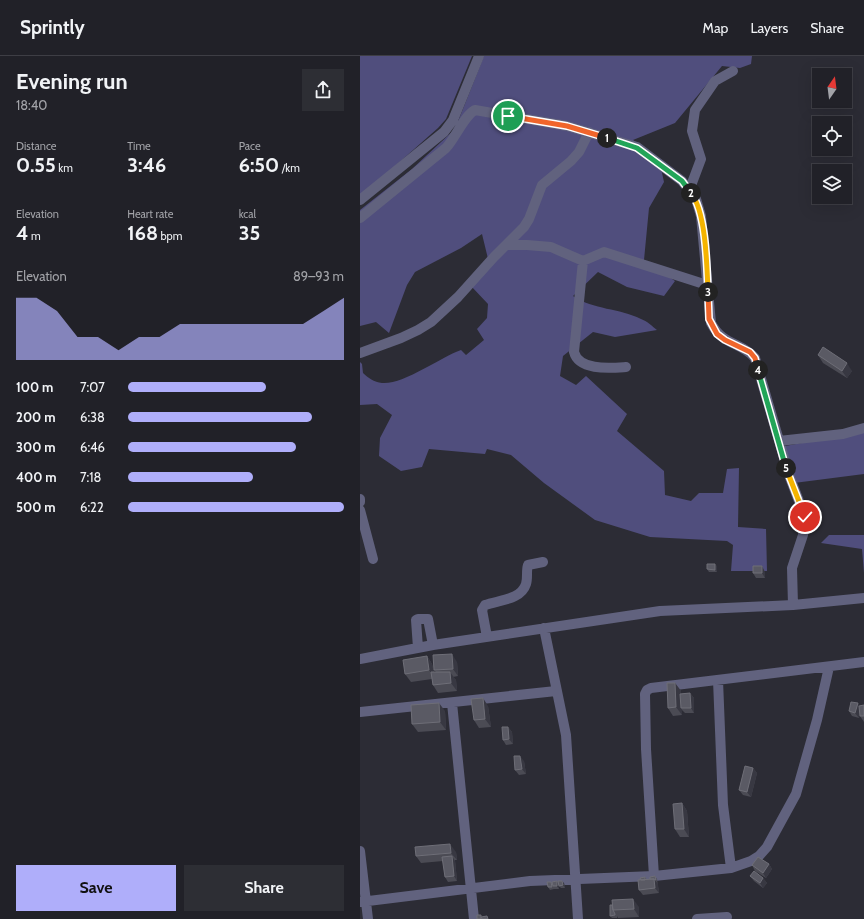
<!DOCTYPE html>
<meta charset="utf-8">
<style>
body{margin:0;font-family:Cabin,sans-serif;background:#2d2e34;color:#f1f3f6;height:100vh;display:flex;flex-direction:column;font-size:15px;white-space:nowrap}
*{box-sizing:border-box;margin:0}
p{font-size:13px;color:#a2a3a8}
.icon{flex:none;width:22px;height:22px;fill:none;stroke:currentColor;stroke-width:2;stroke-linecap:round;stroke-linejoin:round}
.map{position:relative;flex:1;overflow:hidden}
.details{display:flex;flex-direction:column;background:#212128;width:360px}
.details>*{flex:none}
.needle{width:26px;rotate:14deg}
.buttons{position:absolute;left:452px;top:12px;display:grid;gap:8px}
.buttons a{display:grid;place-items:center;width:40px;height:40px;border-radius:0px;background:#212128;box-shadow:0 4px 16px #0002,0 0 0 1px #3e3e45;font-size:20px}
.pin{position:absolute;display:grid;place-items:center;width:34px;height:34px;color:#fff;margin:-17px;border:2px solid #fff;border-radius:50%;box-shadow:0 1px 4px #0007}
.km{position:absolute;width:20px;height:20px;margin:-10px;border-radius:50%;background:#222;color:#fff;font-size:11px;line-height:20px;text-align:center}
.round{display:grid;place-items:center;flex:none;width:42px;height:42px;border-radius:0px;background:#2d2e34}
.headline{display:flex;align-items:center;justify-content:space-between;height:68px;padding:0 16px}
h1{font-size:22px;font-weight:700;line-height:30px}
.metrics{display:grid;grid-template-columns:repeat(3,1fr);gap:6px;height:68px;padding:4px 16px}
.metrics div{display:grid;align-content:center}
.metrics b{font-size:20px;font-weight:700}
.metrics small{font-size:11px;font-weight:400}
.metrics p{font-size:11px}
.chart{height:112px;padding:8px 16px}
.chart p{display:flex;justify-content:space-between}
.chart svg{width:100%;height:72px;margin-top:4px;fill:#afaefa;opacity:.7}
.button{display:flex;gap:8px;margin-top:auto;padding:8px 16px}
.button a{flex:1;height:46px;border-radius:0px;background:#afaefa;color:#111;font-size:16px;font-weight:700;line-height:46px;text-align:center}
.button a+a{background:#2d2e34;color:#f1f3f6}
ul{padding:0 16px;list-style:none;font-size:13px}
li{display:grid;grid-template-columns:64px 48px 1fr;align-items:center;height:30px}
li i{height:10px;border-radius:5px;background:#afaefa}
header{display:flex;align-items:center;gap:24px;box-sizing:border-box;height:56px;padding:0 20px;background:#212128;border-bottom:1px solid #3e3e45}
header strong{font-size:19px}
nav{display:flex;gap:22px;margin-inline-start:auto;font-size:14px}
main{display:flex;flex:1;min-height:0}
.map>svg:first-child{display:block}
.green{fill:#504e7d}
.lines{fill:none;stroke-linecap:round;stroke-linejoin:round}
.minor{stroke:#61627e;stroke-width:10}
.wall{fill:#4b4b54}
.shaded-wall{fill:#383842}
.building{fill:#5a5a64;stroke:#6e6e77}
.split-1-casing{stroke:#fff;stroke-width:8}
.split-2-casing{stroke:#fff;stroke-width:8}
.split-3-casing{stroke:#fff;stroke-width:8}
.split-4-casing{stroke:#fff;stroke-width:8}
.split-5-casing{stroke:#fff;stroke-width:8}
.split-6-casing{stroke:#fff;stroke-width:8}
.split-1{stroke:#f0652b;stroke-width:5}
.split-2{stroke:#22a559;stroke-width:5}
.split-3{stroke:#f5b400;stroke-width:5}
.split-4{stroke:#f0652b;stroke-width:5}
.split-5{stroke:#22a559;stroke-width:5}
.split-6{stroke:#f5b400;stroke-width:5}
</style>
<header>
<strong>Sprintly</strong>
<nav><a>Map</a><a>Layers</a><a>Share</a></nav>
</header>
<main>
<section class="details">
<div class="headline"><div><h1>Evening run</h1><p>18:40</p></div><a class="round"><svg class="icon" aria-label="share" viewBox="0 0 24 24"><path d="M12 15V3M7 8l5-5 5 5M5 13v7h14v-7"/></svg></a></div>
<div class="metrics">
<div><p>Distance</p><b>0.55<small> km</small></b></div>
<div><p>Time</p><b>3:46</b></div>
<div><p>Pace</p><b>6:50<small> /km</small></b></div>
</div>
<div class="metrics">
<div><p>Elevation</p><b>4<small> m</small></b></div>
<div><p>Heart rate</p><b>168<small> bpm</small></b></div>
<div><p>kcal</p><b>35</b></div>
</div>
<div class="chart"><p><span>Elevation</span>89–93 m</p>
<svg viewBox="0 0 160 44" preserveAspectRatio="none"><path d="M0 44V6L10 6L20 14L30 30L40 30L50 38L60 30L70 30L80 22L90 22L100 22L110 22L120 22L130 22L140 22L150 14L160 6V44z"/></svg>
</div>
<ul>
<li><b>100 m</b>7:07<i style="width:64%"></i></li>
<li><b>200 m</b>6:38<i style="width:85%"></i></li>
<li><b>300 m</b>6:46<i style="width:78%"></i></li>
<li><b>400 m</b>7:18<i style="width:58%"></i></li>
<li><b>500 m</b>6:22<i style="width:100%"></i></li>
</ul>
<div class="button"><a>Save</a><a>Share</a></div>
</section>
<div class="map">
<svg width="504" height="863" viewBox="0 0 504 863">
<rect width="100%" height="100%" fill="#2c2c35"/>
<path class="green" d="M 0,0 L 112,0 L 86,63 L 78,72 L 0,141 Z
M 124,0 L 392,0 L 391,8 L 380,12 L 362,10 L 315,67 L 273,84 L 299,103 L 304,126 L 289,152 L 284,204 L 315,225 L 304,240 L 267,231 L 238,216 L 213,240 C 234,254 259,252 281,263 C 287,265 292,270 297,274 L 255,281 L 233,276 L 203,300 L 200,320 L 216,329 L 226,320 L 267,358 L 257,375 L 304,415 L 305,439 L 331,445 L 339,437 L 363,437 L 367,413 L 379,412 L 378,471 L 406,473 L 407,515 L 371,515 L 373,489 L 367,485 L 290,481 L 235,464 L 184,427 L 151,399 L 127,393 L 125,398 L 69,393 L 62,411 L 41,415 L 19,400 L 20,382 L 32,359 L 17,348 L 0,349 L 0,306 L 2,308 L 3,317 C 8,322 14,326 22,327 C 43,329 81,301 101,294 L 106,299 L 124,284 L 117,273 L 127,262 L 128,248 L 111,230 L 130,211 L 122,178 L 101,192 L 55,216 L 47,229 L 29,277 L 16,266 L 0,270 L 0,154 L 52,113 L 95,73 Z
M 504,376 L 504,418 L 434,427 L 425,390 Z
M 469,479 L 504,479 L 504,517 L 502,493 L 461,487 Z"/>
<g class="lines">
<path class="minor" d="M 329,135 L 341,103 L 332,75 L 335,54 L 355,25 L 373,15
M 0,144 L 84,76 L 93,64 L 119,0
M 0,162 L 86,92 C 96,81 104,60 115,54 L 207,70 L 277,91 L 322,125 L 336,143 L 341,160 L 351,267 C 363,290 382,286 395,302 L 429,419 L 445,461 L 443,479 L 432,512 L 433,549
M 147,189 L 167,189 L 191,191 L 223,205 L 244,196 L 347,229
M 223,205 L 214,296 C 219,315 250,312 266,311
M 0,297 L 41,282 L 58,274 L 71,266 L 98,241 L 134,201 L 164,171 L 169,163 L 182,129 L 211,105 L 219,96 L 229,76
M 419,385 L 483,378 L 504,372
M 0,443 L 0,446
M 0,454 L 13,503
M 184,572 L 206,679 L 218,863
M 127,581 L 122,554 L 125,549 C 139,544 161,544 166,528 C 168,522 166,515 168,509 L 183,506
M 58,592 L 56,564 L 58,563 L 68,563 L 73,589
M 0,603 L 73,589 L 300,555 L 433,549 L 504,542
M 358,624 L 363,749 L 371,812
M 92,647 L 114,863
M 0,656 L 196,635
M 0,795 L 8,863
M 294,820 L 286,693 L 285,638 L 287,634 L 291,632 L 504,606
M 0,846 L 170,825 L 294,820 L 371,812 L 391,805 L 399,800 L 407,791 L 436,738 L 457,664 L 469,611
M 337,863 L 367,861"/>
</g>
<path class="wall" d="M 458,299 L 492,315 L 487,322 L 463,307 Z
M 357,510 L 357,516 L 349,516 L 347,513 Z
M 405,516 L 405,522 L 396,522 L 393,517 Z
M 67,600 L 72,608 L 74,616 L 76,616 L 74,614 L 97,606 L 98,620 L 93,621 L 96,624 L 97,635 L 78,637 L 73,629 L 72,623 L 51,626 L 45,618 Z
M 315,627 L 321,635 L 321,638 L 330,637 L 334,642 L 334,657 L 325,657 L 321,653 L 322,659 L 313,660 L 308,652 Z
M 504,649 L 504,666 L 500,660 L 500,658 L 499,662 L 492,660 L 489,655 L 499,650 Z
M 128,650 L 131,671 L 119,672 L 114,664 Z
M 85,655 L 86,674 L 58,676 L 52,668 Z
M 148,671 L 152,676 L 153,688 L 146,689 L 143,684 Z
M 164,705 L 166,718 L 159,719 L 155,714 Z
M 393,712 L 397,717 L 391,741 L 383,739 L 379,734 Z
M 322,747 L 327,755 L 329,781 L 320,781 L 315,773 Z
M 96,796 L 97,804 L 95,804 L 97,825 L 88,826 L 85,821 L 83,805 L 61,807 L 56,800 Z
M 409,808 L 412,813 L 406,822 L 395,815 L 392,809 Z
M 295,820 L 297,823 L 299,837 L 283,839 L 279,834 L 281,824 L 285,821 L 287,824 L 290,823 Z
M 390,820 L 403,822 L 407,827 L 403,832 L 394,825 Z
M 197,825 L 198,828 L 199,833 L 194,833 L 193,831 L 194,833 L 190,834 L 188,831 L 192,827 Z
M 204,827 L 205,832 L 201,832 L 199,830 Z
M 250,849 L 279,851 L 279,861 L 258,862 L 257,860 L 257,862 L 252,862 L 250,860 Z"/>
<path class="shaded-wall" d="M 487,307 L 492,315 L 487,322 L 482,315 Z
M 355,508 L 357,510 L 357,516 L 355,514 Z
M 402,510 L 405,516 L 405,522 L 402,517 Z
M 92,598 L 97,606 L 98,620 L 93,613 Z
M 67,600 L 72,608 L 75,622 L 69,614 Z
M 90,616 L 96,624 L 97,635 L 91,627 Z
M 315,627 L 321,635 L 322,659 L 316,651 Z
M 330,637 L 334,642 L 334,657 L 331,652 Z
M 123,642 L 128,650 L 131,671 L 125,663 Z
M 79,647 L 85,655 L 86,674 L 80,666 Z
M 498,647 L 501,653 L 499,662 L 495,657 Z
M 148,671 L 152,676 L 153,688 L 149,683 Z
M 160,700 L 164,705 L 166,718 L 162,713 Z
M 393,712 L 397,717 L 391,741 L 387,736 Z
M 322,747 L 327,755 L 329,781 L 324,773 Z
M 90,788 L 96,796 L 97,804 L 91,797 Z
M 92,800 L 95,805 L 97,825 L 94,820 Z
M 409,808 L 412,813 L 406,822 L 403,817 Z
M 403,822 L 407,827 L 403,832 L 400,827 Z
M 294,823 L 298,828 L 299,837 L 295,832 Z
M 197,825 L 198,828 L 199,833 L 197,830 Z
M 202,825 L 204,827 L 205,832 L 203,829 Z
M 273,843 L 279,851 L 279,861 L 274,853 Z"/>
<path class="building" d="M 463,291 L 487,307 L 482,315 L 458,299 Z
M 347,508 L 355,508 L 355,514 L 347,513 Z
M 393,510 L 402,510 L 402,517 L 393,517 Z
M 92,598 L 93,613 L 74,614 L 73,599 Z
M 67,600 L 69,614 L 45,618 L 43,604 Z
M 71,616 L 90,616 L 91,627 L 73,629 Z
M 307,627 L 315,627 L 316,651 L 308,652 Z
M 330,637 L 331,652 L 321,652 L 320,638 Z
M 123,642 L 125,663 L 114,664 L 111,643 Z
M 491,646 L 498,647 L 495,657 L 489,655 Z
M 79,647 L 80,666 L 52,668 L 51,649 Z
M 504,649 L 504,660 L 500,660 L 499,650 Z
M 142,671 L 148,671 L 149,683 L 143,684 Z
M 154,700 L 160,700 L 162,713 L 155,714 Z
M 385,710 L 393,712 L 387,736 L 379,734 Z
M 322,747 L 324,773 L 315,773 L 313,748 Z
M 90,788 L 91,797 L 56,800 L 55,791 Z
M 92,800 L 94,820 L 85,821 L 82,801 Z
M 398,801 L 409,808 L 403,817 L 392,809 Z
M 394,815 L 403,822 L 400,827 L 390,820 Z
M 295,820 L 296,824 L 294,823 L 290,823 L 290,821 Z
M 285,821 L 285,824 L 281,824 L 280,822 Z
M 294,823 L 295,832 L 279,834 L 278,824 Z
M 197,825 L 197,830 L 193,830 L 192,826 Z
M 198,825 L 202,825 L 203,829 L 199,830 Z
M 187,826 L 191,826 L 192,831 L 188,831 Z
M 273,843 L 274,853 L 253,854 L 252,844 Z
M 250,849 L 252,849 L 253,854 L 255,858 L 255,859 L 250,860 Z
M 117,859 L 121,859 L 121,863 L 117,863 Z
M 127,860 L 128,863 L 122,863 L 121,861 Z"/>
<g class="lines">
<g class="split-1-casing">
<path id="split-1" d="M 148,60 L 207,70 L 247,82"/>
</g>
<g class="split-2-casing">
<path id="split-2" d="M 247,82 L 277,92 L 322,125 L 331,137"/>
</g>
<g class="split-3-casing">
<path id="split-3" d="M 331,137 C 346,155 347,211 348,236"/>
</g>
<g class="split-4-casing">
<path id="split-4" d="M 348,236 L 349,263 L 357,278 L 365,284 L 390,296 L 395,302 L 398,314"/>
</g>
<g class="split-5-casing">
<path id="split-5" d="M 398,314 L 426,412"/>
</g>
<g class="split-6-casing">
<path id="split-6" d="M 426,412 L 445,461"/>
</g>
<use href="#split-1" class="split-1"/>
<use href="#split-2" class="split-2"/>
<use href="#split-3" class="split-3"/>
<use href="#split-4" class="split-4"/>
<use href="#split-5" class="split-5"/>
<use href="#split-6" class="split-6"/>
</g>
</svg>
<div class="buttons">
<a><svg class="needle" viewBox="-14 -14 28 28"><path d="M0-13l5 13h-10z" fill="#e53935"/><path d="M0 13l5-13h-10z" fill="#a2a3a8"/></svg></a>
<a><svg class="icon" aria-label="locate" viewBox="0 0 24 24"><circle cx="12" cy="12" r="6"/><path d="M12 2v4M12 18v4M2 12h4M18 12h4"/></svg></a>
<a><svg class="icon" aria-label="layers" viewBox="0 0 24 24"><path d="M12 4l9 5-9 5-9-5zM3 14l9 5 9-5"/></svg></a>
</div>
<div class="pin" style="left:148px;top:60px;background:#1e9e55"><svg class="icon" aria-label="arrive" viewBox="0 0 24 24"><path d="M6 21V4h12l-3 4 3 4H6"/></svg></div>
<div class="pin" style="left:445px;top:461px;background:#d93025"><svg class="icon" aria-label="check" viewBox="0 0 24 24"><path d="M5 12l5 5 9-10"/></svg></div>
<b class="km" style="left:247px;top:82px">1</b>
<b class="km" style="left:331px;top:137px">2</b>
<b class="km" style="left:348px;top:236px">3</b>
<b class="km" style="left:398px;top:314px">4</b>
<b class="km" style="left:426px;top:412px">5</b>
</div>
</main>
